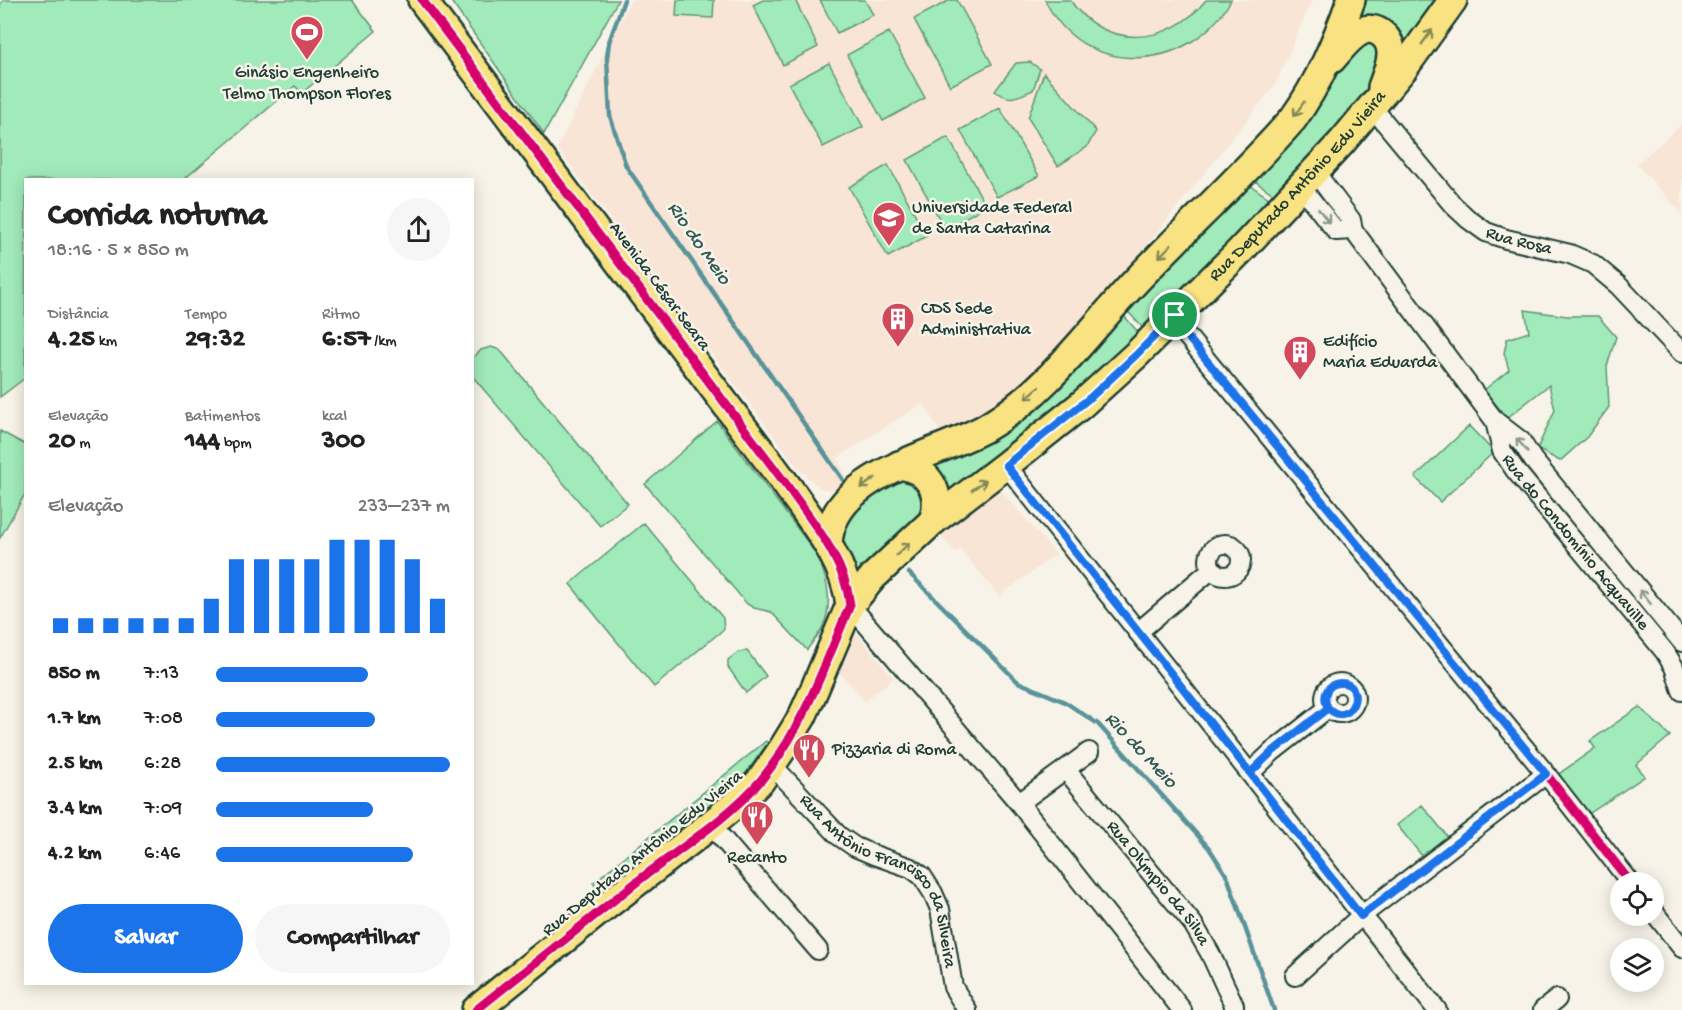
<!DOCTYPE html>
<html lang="pt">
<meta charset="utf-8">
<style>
body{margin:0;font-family:"Gochi Hand",sans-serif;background:#f6f6f6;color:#222;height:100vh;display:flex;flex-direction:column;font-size:22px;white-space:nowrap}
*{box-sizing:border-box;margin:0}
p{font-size:20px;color:#767676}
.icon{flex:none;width:33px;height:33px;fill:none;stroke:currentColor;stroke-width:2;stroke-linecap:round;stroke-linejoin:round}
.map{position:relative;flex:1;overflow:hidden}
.sheet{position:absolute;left:24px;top:178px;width:450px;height:807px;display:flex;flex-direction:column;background:#fff;border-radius:0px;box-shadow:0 3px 15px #0003}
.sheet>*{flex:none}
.buttons{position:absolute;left:1610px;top:872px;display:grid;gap:12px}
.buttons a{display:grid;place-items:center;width:54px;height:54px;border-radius:50%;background:#fff;box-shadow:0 3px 15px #0003;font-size:30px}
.pin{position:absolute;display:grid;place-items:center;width:51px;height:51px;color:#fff;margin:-26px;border:3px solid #fff;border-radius:50%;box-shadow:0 2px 6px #0007}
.round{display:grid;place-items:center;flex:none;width:63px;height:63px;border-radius:32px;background:#f6f6f6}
.headline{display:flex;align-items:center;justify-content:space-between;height:102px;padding:0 24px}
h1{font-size:33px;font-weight:800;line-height:45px}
.stats{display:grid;grid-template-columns:repeat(3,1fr);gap:9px;height:102px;padding:6px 24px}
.stats div{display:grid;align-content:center}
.stats b{font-size:26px;font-weight:800}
.stats small{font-size:16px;font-weight:400}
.stats p{font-size:16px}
.chart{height:168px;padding:12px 24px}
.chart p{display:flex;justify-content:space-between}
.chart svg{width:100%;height:108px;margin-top:6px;stroke:#1a73e8;stroke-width:6}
.primary-button{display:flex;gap:12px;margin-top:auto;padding:12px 24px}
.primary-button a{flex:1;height:69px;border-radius:36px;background:#1a73e8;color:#fff;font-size:24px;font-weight:800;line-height:69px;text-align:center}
.primary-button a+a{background:#f6f6f6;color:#222}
ul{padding:0 24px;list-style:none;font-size:20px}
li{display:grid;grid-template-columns:96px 72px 1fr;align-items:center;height:45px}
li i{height:15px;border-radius:8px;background:#1a73e8}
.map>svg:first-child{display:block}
.built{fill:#f8e5d6}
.green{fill:#a1eab9;stroke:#609476;stroke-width:1.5}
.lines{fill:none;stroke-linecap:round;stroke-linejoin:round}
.stream{stroke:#589399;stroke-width:4.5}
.minor-casing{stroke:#1f3d34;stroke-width:22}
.primary-casing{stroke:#1f3d34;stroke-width:32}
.minor{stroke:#f7f3e8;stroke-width:18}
.primary{stroke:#f8e281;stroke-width:27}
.cycleway-casing{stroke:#f7f3e8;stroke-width:13}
.cycleway{stroke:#d6006c;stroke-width:9}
.oneway{stroke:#818757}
.oneway2{stroke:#8b988e}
.route-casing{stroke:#fff;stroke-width:12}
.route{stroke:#1a73e8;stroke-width:8}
.labels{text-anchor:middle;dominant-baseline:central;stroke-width:5;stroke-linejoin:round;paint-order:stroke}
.poi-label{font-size:18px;fill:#1f3d34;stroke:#f7f3e8;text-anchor:start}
.street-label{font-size:18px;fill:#1f3d34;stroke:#f7f3e8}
.water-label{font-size:20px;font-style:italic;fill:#325a56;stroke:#f7f3e8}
</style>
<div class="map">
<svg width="1682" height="1010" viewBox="0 0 1682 1010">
<rect width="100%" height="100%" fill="#f7f3e8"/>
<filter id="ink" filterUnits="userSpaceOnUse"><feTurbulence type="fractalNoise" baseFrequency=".0167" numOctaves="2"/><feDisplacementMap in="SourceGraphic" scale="12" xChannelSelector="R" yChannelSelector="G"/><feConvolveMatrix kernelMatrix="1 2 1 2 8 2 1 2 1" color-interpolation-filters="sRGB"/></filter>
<g filter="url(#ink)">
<path class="built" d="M 631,0 L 1312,0 L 1275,85 L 1066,346 L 989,412 L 969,424 L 942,434 L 923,403 L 837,458 L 850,485 L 842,491 L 823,489 L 815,484 L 798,468 L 557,148 Z
M 1682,124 L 1682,214 L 1637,164 Z
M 998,487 L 1056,554 L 999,596 L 960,549 L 955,552 L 940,535 Z
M 852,628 L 894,678 L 865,701 L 836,668 Z"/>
<path class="green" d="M 4,0 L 352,0 L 376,31 L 302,93 L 295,86 L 183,180 L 26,180 L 25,378 L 0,397 L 0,4 Z
M 450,0 L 618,0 L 544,134 Z
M 677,0 L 714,0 L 713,18 L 676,16 Z
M 763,0 L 795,0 L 818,47 L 783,65 L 753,5 Z
M 820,0 L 865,0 L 873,15 L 837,33 Z
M 950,0 L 957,0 L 992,64 L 950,86 L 914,19 Z
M 1045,0 L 1070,0 C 1104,51 1170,46 1206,0 L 1231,0 C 1190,75 1082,79 1045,0 Z
M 1358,0 L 1447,0 L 1398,52 L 1356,29 Z
M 889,32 L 925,98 L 883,121 L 847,55 Z
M 1376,36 L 1382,75 L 1283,201 L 1245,174 L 1346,53 Z
M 1030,62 L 1040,69 L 1033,90 C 1017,97 1010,102 995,91 L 1016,63 Z
M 829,63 L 863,127 L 823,147 L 789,84 Z
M 1044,73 L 1096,131 L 1087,147 L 1058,166 L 1028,118 Z
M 1000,108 L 1039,176 L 997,197 L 960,130 Z
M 948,137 L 986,206 L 945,229 L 907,160 Z
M 888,165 L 927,236 L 888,257 L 849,187 Z
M 1241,179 L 1279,205 L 1150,336 L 1121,304 Z
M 1117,308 L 1145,340 L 940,508 L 912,464 L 982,435 Z
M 1525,310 L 1567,316 L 1598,316 L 1616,337 L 1607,366 L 1609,407 L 1587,437 L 1560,461 L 1537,449 L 1555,410 L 1549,385 L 1507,418 L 1484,390 L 1509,370 L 1504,353 L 1507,339 L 1529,332 Z
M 491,347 L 500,350 L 628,504 L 600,526 L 473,377 L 473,358 L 481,350 Z
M 717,421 L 815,552 C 826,574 834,602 823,626 C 820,634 812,642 807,650 L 771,612 L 754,608 L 747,604 L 645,484 Z
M 1469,426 L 1494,452 L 1440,502 L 1415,477 Z
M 0,431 L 26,445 L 25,494 L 0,538 Z
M 910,470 L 933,506 L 867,575 L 857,573 L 848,569 L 836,521 L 847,506 Z
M 644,523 L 723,618 L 724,629 L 654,687 L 570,584 Z
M 747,651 L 766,676 L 746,693 L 728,667 L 728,660 L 738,652 Z
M 1639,707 L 1670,736 L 1636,765 L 1645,776 L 1587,815 L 1556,776 L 1595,748 L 1590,741 Z
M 766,741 L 768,743 L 728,797 L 600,893 L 593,883 Z
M 1422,805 L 1447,836 L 1422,856 L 1397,825 Z"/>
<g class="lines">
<path class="stream" d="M 624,0 L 609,42 L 607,58 L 610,116 L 626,166 L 843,480
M 909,573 L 1018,682 L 1065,702 L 1098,724 L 1209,848 L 1227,876 L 1274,1010"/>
<g class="minor-casing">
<g id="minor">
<path id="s1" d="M 1372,107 L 1453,205 L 1468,219 L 1486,232 L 1506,239 L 1570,254 L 1593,264 L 1618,285 L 1682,353"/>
<path d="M 1315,172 L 1351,220 L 1353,230 L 1495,421 L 1521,441 L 1533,460 L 1682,642"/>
<path d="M 1301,187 L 1336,231 L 1353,230"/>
<path d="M 1175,315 L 1186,335 L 1546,774 L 1630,882"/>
<path id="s2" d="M 1495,421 L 1502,451 L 1515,470 L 1665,652 L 1674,667 L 1682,691"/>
<path d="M 1006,465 L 1437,1010"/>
<circle cx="1225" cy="560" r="16"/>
<path d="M 850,605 L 1019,803 L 1182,1010"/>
<path d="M 1138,632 L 1212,569"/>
<circle cx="1340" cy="698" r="15"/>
<path id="s3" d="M 772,765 L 839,836 L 855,847 L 874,855 L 911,868 L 922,876 L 933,893 L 940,909 L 953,987 L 967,1010"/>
<path id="s4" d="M 1066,770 L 1193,924 L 1210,953 L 1234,1005 L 1234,1010"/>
<path d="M 1250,773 L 1272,752 L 1328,708"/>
<path d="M 1019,803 L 1089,752"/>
<path d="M 711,825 L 818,950"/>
<path d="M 1653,911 L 1682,948"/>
<path d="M 1295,976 L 1361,916 L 1546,774"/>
<path d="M 1543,1010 L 1557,999"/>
</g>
</g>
<g class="primary-casing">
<g id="primary">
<path d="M 422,0 L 788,487 C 813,523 845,560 850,605"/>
<path d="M 1332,59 C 1341,49 1351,34 1364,30 C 1370,28 1377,30 1382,34 C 1399,48 1388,70 1382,87"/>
<path d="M 899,465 C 929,469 943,492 933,521"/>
<path d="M 828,545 C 830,473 938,456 987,427 C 1047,392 1088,332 1135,282 C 1187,227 1243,176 1293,119 C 1319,83 1336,42 1351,0"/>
<path id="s5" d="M 476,1010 L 598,912 L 699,834 L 744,797 L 761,780 L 783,748 L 802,717 L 812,695 L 850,605 L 873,577 L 933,521 L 1006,465 L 1081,405 L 1136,355 L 1241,250 L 1342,142 L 1404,68 L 1453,0"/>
</g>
</g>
<use href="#minor" class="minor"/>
<use href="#primary" class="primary"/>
<g class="cycleway-casing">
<path id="cycleway" d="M 422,0 L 788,487 C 813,523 845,560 850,605 C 825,665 803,728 762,779 C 732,815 681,848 643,877 C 587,921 532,966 476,1010
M 1175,315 L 1186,335 L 1546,774 L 1630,882"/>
</g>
<use href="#cycleway" class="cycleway"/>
</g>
<defs><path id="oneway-shaft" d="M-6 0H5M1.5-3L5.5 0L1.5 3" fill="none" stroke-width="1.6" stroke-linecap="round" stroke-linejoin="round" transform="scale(1.5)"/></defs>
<g class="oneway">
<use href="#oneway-shaft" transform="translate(1427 37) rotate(-54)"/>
<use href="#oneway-shaft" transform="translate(1299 109) rotate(125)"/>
<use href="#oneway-shaft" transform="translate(1165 251) rotate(134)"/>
<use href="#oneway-shaft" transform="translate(1032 393) rotate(139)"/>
<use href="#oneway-shaft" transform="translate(868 483) rotate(145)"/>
<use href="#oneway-shaft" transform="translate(979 485) rotate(-36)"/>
<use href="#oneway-shaft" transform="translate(903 549) rotate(-44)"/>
</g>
<g class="oneway2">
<use href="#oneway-shaft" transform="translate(1324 216) rotate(52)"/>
<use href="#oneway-shaft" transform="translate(1522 445) rotate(-130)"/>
<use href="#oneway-shaft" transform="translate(1645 597) rotate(-130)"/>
</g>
</g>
<g class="lines" filter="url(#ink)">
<g class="route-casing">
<path id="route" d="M 1175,315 L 1136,355 L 1092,396 L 1006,465 L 1250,773 L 1272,752 L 1328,708 C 1322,697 1326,684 1340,683 C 1368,682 1352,731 1328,708 L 1272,752 L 1250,773 L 1361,916 L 1546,774 L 1186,335 L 1175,315"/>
</g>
<use href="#route" class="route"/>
</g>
<defs>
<g id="stadium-pin" transform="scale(1.725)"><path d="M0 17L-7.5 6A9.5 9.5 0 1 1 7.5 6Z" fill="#d1495b" stroke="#f7f3e8"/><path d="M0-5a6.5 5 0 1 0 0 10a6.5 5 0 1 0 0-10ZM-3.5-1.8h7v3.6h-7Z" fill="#fff"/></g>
<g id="university-pin" transform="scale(1.725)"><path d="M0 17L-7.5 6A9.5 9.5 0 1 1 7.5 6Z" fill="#d1495b" stroke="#f7f3e8"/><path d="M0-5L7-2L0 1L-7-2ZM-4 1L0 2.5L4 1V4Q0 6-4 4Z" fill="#fff"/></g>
<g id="building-pin" transform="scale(1.725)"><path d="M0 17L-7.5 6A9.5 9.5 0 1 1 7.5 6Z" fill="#d1495b" stroke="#f7f3e8"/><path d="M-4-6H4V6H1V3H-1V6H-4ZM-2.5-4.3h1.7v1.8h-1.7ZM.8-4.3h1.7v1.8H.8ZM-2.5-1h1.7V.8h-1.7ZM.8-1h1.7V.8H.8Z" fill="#fff"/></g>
<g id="restaurant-pin" transform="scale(1.725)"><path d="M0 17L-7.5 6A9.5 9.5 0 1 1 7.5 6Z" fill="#d1495b" stroke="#f7f3e8"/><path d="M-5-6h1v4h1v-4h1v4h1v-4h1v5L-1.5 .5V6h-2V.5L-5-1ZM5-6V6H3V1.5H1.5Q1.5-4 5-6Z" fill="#fff"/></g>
</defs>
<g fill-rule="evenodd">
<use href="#stadium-pin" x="307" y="32"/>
<use href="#university-pin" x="889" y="218"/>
<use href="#building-pin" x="898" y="319"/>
<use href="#building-pin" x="1300" y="352"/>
<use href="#restaurant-pin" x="809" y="750"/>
<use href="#restaurant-pin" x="757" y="817"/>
</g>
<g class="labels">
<g class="poi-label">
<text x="307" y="73" text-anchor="middle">Ginásio Engenheiro<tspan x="307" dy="21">Telmo Thompson Flores</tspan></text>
<text x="912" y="208">Universidade Federal<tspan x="912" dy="21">de Santa Catarina</tspan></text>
<text x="921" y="309">CDS Sede<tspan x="921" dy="21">Administrativa</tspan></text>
<text x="1323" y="342">Edifício<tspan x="1323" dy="21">Maria Eduarda</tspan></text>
<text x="832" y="750">Pizzaria di Roma</text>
<text x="757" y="858" text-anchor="middle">Recanto</text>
</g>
<g class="street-label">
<text stroke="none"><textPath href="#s5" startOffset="1178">Rua Deputado Antônio Edu Vieira</textPath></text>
<text stroke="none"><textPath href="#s1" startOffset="204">Rua Rosa</textPath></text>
<text transform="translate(659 287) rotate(53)">Avenida César Seara</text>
<text stroke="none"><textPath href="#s2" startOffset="148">Rua do Condomínio Acquaville</textPath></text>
<text transform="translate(643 854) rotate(-39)">Rua Deputado Antônio Edu Vieira</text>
<text stroke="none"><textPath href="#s4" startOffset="146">Rua Olýmpio da Silva</textPath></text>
<text stroke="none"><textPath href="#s3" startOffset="166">Rua Antônio Francisco da Silveira</textPath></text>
</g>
<g class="water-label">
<text transform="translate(698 244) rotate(55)">Rio do Meio</text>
<text transform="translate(1140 751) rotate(47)">Rio do Meio</text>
</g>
</g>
</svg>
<div class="buttons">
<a><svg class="icon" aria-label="locate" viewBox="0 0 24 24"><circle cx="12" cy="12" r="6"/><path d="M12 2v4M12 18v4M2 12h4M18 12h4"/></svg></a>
<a><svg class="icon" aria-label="layers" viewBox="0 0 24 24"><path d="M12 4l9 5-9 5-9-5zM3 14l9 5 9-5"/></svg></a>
</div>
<div class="pin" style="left:1175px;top:315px;background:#1e9e55"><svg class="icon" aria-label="arrive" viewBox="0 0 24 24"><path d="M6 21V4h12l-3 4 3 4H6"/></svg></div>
<section class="sheet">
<div class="headline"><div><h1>Corrida noturna</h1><p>18:16 · 5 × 850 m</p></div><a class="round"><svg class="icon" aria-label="share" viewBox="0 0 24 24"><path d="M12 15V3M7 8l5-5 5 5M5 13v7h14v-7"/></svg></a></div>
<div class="stats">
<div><p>Distância</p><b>4.25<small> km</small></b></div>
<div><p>Tempo</p><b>29:32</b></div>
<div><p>Ritmo</p><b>6:57<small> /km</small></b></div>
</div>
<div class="stats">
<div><p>Elevação</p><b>20<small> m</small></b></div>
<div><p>Batimentos</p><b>144<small> bpm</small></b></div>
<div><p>kcal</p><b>300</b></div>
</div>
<div class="chart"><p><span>Elevação</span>233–237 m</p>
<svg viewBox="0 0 160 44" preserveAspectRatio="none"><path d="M5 44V38M15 44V38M25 44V38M35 44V38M45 44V38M55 44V38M65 44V30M75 44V14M85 44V14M95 44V14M105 44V14M115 44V6M125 44V6M135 44V6M145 44V14M155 44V30"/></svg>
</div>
<ul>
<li><b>850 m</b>7:13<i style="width:65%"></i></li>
<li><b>1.7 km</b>7:08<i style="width:68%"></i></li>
<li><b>2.5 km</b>6:28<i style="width:100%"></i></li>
<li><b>3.4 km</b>7:09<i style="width:67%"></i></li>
<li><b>4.2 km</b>6:46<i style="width:84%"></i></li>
</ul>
<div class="primary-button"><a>Salvar</a><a>Compartilhar</a></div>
</section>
</div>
